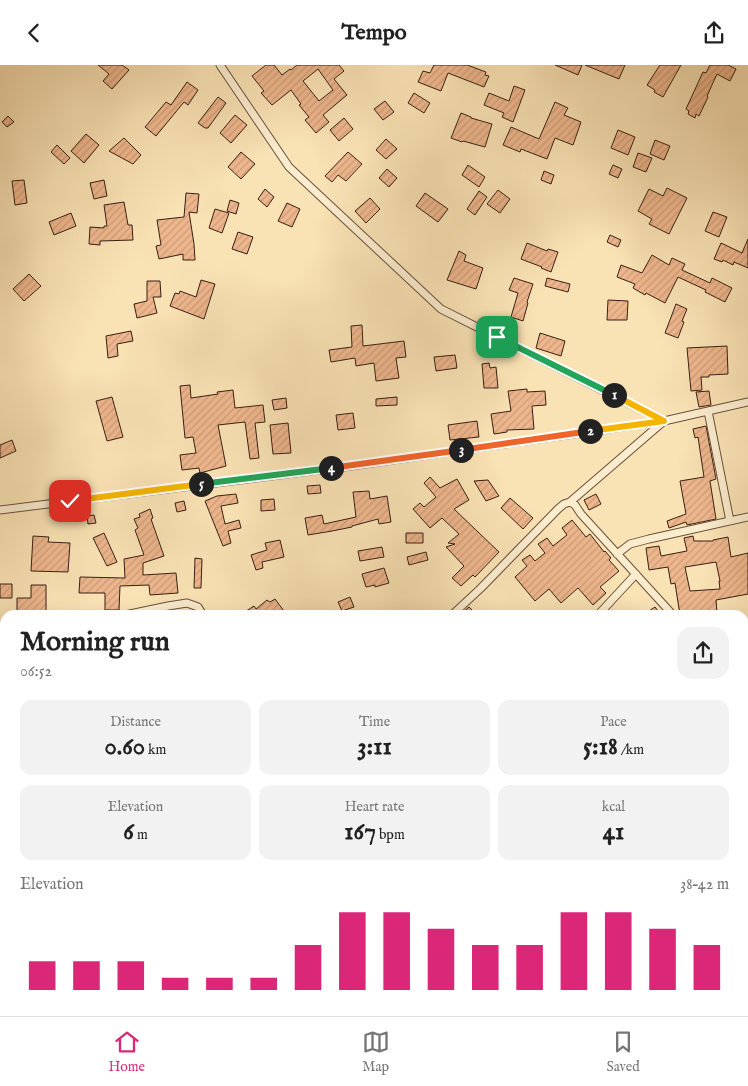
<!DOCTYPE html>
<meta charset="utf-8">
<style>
body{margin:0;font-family:"IM FELL English",serif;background:#f2f2f2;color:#222;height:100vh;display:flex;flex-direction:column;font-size:19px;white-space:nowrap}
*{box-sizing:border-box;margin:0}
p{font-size:16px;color:#767676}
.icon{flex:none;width:28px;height:28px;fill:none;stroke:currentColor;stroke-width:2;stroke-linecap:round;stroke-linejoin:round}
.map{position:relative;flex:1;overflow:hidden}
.details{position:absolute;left:0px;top:545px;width:749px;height:406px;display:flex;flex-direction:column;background:#fff;border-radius:15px 15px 0 0;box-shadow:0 5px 20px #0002}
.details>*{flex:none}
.pin{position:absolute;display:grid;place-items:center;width:42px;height:42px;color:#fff;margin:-21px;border-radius:10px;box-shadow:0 2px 8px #0006}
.km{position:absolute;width:25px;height:25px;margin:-12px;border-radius:50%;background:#222;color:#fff;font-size:14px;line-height:25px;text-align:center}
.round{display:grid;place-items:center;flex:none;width:52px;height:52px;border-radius:15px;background:#f2f2f2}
.headline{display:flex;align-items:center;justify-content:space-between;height:85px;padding:0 20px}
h1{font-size:28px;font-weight:800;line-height:38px}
.stats{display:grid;grid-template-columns:repeat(3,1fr);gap:8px;height:85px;padding:5px 20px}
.stats div{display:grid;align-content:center;border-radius:12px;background:#f2f2f2;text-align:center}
.stats b{font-size:25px;font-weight:800}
.stats small{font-size:14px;font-weight:400}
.stats p{font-size:14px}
.chart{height:140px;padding:10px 20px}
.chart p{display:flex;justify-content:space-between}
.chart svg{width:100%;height:90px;margin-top:5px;stroke:#db2777;stroke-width:6}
header{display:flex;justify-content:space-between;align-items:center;height:65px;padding:0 20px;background:#fff;font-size:22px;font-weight:800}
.tabs{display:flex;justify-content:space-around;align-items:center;height:70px;border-top:1px solid #e0e0e0;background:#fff;font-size:14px;color:#767676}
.tabs a{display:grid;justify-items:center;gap:2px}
.tabs .selected{color:#db2777}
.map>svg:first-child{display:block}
.building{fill:url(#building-hatch);stroke:#381f15;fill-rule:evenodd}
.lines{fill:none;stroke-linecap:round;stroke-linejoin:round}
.minor-casing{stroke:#68503d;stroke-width:9}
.minor{stroke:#fbecce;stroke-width:7}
.split-1-casing{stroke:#fff;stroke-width:10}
.split-2-casing{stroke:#fff;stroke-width:10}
.split-3-casing{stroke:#fff;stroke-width:10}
.split-4-casing{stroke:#fff;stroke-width:10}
.split-5-casing{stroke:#fff;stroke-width:10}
.split-6-casing{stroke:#fff;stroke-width:10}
.split-1{stroke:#22a559;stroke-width:6}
.split-2{stroke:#f5b400;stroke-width:6}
.split-3{stroke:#f0652b;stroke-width:6}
.split-4{stroke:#f0652b;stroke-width:6}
.split-5{stroke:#22a559;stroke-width:6}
.split-6{stroke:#f5b400;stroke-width:6}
</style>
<header><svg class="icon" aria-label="back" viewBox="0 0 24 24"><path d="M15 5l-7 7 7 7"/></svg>Tempo<svg class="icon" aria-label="share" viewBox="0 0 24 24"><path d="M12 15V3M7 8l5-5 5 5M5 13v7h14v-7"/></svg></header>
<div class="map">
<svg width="748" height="951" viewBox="0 0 748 951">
<defs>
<pattern id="building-hatch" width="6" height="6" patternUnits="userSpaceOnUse" patternTransform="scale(1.25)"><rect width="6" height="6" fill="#eeb68c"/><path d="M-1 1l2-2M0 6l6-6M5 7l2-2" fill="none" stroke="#cd9c78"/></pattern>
</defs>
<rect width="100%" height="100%" fill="#f9e2b4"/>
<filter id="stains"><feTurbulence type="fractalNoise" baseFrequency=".004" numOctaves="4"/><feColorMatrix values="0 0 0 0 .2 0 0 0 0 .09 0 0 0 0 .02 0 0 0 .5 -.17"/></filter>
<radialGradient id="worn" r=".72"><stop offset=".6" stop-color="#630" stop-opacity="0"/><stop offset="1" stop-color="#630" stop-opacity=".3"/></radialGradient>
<path class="building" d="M 98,0 L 122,0 L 129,5 L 112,24 L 103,16 L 109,9 Z
M 266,0 L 274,0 L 282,10 L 290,4 L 291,5 L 297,0 L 339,0 L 344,6 L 334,14 L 347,30 L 323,50 L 329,57 L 316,68 L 305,55 L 309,52 L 299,40 L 301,39 L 291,25 L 272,40 L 261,28 L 264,26 L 252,11 ZM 318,4 L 333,25 L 319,36 L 303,16 Z
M 434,0 L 467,0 L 486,7 L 485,10 L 489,11 L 484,22 L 448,8 L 441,26 L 418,17 L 423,6 L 430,8 Z
M 555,0 L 582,0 L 578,10 Z
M 585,0 L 625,0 L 619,14 Z
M 660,0 L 681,0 L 663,32 L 654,27 L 655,25 L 647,20 Z
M 710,0 L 728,0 L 736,4 L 730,16 L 717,9 L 707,31 L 708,32 L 699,51 L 696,49 L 695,53 L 688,49 L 689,46 L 686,44 L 703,7 L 706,8 Z
M 187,17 L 198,25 L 188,40 L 184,37 L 156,71 L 145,62 L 166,37 L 171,40 Z
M 514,21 L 525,25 L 513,57 L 502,52 L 504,48 L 484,40 L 489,28 L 509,36 Z
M 414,28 L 430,38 L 424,48 L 408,38 Z
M 218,32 L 226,38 L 208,63 L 205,63 L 198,58 Z
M 385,36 L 394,47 L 383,55 L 374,44 Z
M 555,37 L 568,43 L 564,50 L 581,57 L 573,80 L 555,73 L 547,94 L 521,84 L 520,87 L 503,80 L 511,62 L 539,74 Z
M 461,48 L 471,52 L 471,53 L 492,59 L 485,82 L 463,76 L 462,77 L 451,73 Z
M 235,50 L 247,60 L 231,78 L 220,68 Z
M 8,51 L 14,57 L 7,62 L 2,57 Z
M 344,53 L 353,64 L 339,76 L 330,65 Z
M 618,65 L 635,72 L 628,90 L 611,83 Z
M 86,69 L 99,80 L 84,98 L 71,86 Z
M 124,73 L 141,90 L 133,99 L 109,86 Z
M 386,74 L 397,84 L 386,94 L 376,85 Z
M 655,75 L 670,81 L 664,95 L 650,89 Z
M 57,80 L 70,93 L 64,99 L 51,87 Z
M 241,87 L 255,99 L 241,114 L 228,102 Z
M 348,87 L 362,99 L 346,116 L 338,110 L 332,117 L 325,111 Z
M 638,88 L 652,93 L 646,107 L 633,102 Z
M 468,100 L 485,112 L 479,122 L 462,110 Z
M 613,100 L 622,104 L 618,113 L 609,109 Z
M 387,104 L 397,113 L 389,122 L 379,113 Z
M 544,106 L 554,110 L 551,119 L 541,115 Z
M 24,115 L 27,138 L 15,140 L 12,116 Z
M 104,115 L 107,131 L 94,134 L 90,118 Z
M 667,123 L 687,133 L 669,169 L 649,159 L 652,154 L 638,146 L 649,124 L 663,131 Z
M 265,124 L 274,132 L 267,142 L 258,134 Z
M 498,125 L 510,134 L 500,148 L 487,139 Z
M 479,126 L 487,132 L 475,150 L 467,144 Z
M 186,128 L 199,129 L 197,148 L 189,147 L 194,179 L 195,195 L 183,195 L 183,189 L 159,194 L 156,181 L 161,180 L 157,155 L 184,152 Z
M 425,128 L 448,144 L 438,157 L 416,141 Z
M 370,133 L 380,144 L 366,158 L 355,146 Z
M 230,135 L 239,138 L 236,149 L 227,146 Z
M 124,137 L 128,160 L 132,160 L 133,175 L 100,176 L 100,180 L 89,179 L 90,162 L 104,163 L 104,161 L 107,161 L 104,140 Z
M 287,138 L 300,144 L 292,162 L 278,156 Z
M 215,144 L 229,148 L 222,168 L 209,163 Z
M 713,147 L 727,152 L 719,172 L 705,166 Z
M 71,148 L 76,161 L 54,170 L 49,157 Z
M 238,167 L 253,172 L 247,189 L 232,184 Z
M 610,170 L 621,175 L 618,182 L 607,177 Z
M 748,174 L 748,203 L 734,197 L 733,200 L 723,195 L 722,197 L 714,194 L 721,178 L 742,188 Z
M 527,178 L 547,186 L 548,184 L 558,187 L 551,207 L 541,203 L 542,202 L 521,194 Z
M 459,186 L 466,190 L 464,196 L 483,203 L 476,224 L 447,215 Z
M 652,190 L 669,200 L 672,193 L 685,199 L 682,205 L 710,218 L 712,213 L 732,223 L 725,237 L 705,227 L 706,225 L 678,212 L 665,238 L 646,228 L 645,230 L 633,223 L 635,219 L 617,212 L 621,200 L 642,208 Z
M 29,209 L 41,221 L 24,236 L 13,224 Z
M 514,213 L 533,219 L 527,237 L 528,238 L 523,256 L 511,252 L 518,228 L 509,225 Z
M 547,213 L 570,219 L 568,227 L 545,221 Z
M 201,215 L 215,219 L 204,254 L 170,241 L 175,228 L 179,229 L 180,226 L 196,232 Z
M 147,216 L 160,216 L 161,232 L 153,232 L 157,248 L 137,253 L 134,239 L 147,236 Z
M 608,235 L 628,236 L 627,255 L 607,255 Z
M 676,239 L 687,244 L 682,256 L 684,257 L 678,273 L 665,268 Z
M 362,260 L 363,281 L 404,276 L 406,292 L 396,293 L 399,313 L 376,316 L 374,298 L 356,301 L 355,293 L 331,297 L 329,285 L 352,282 L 351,261 Z
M 131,266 L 133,276 L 117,279 L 118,291 L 108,293 L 106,271 Z
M 540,268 L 565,276 L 561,291 L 536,283 Z
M 727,281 L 728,309 L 709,310 L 709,312 L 701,312 L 702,325 L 691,326 L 687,283 Z
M 455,290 L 457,303 L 436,306 L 434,292 Z
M 489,298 L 490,303 L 496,302 L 498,323 L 484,323 L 482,299 Z
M 190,320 L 191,333 L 218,329 L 217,327 L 233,325 L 235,343 L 263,340 L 265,357 L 255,358 L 259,393 L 250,394 L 245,357 L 218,360 L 226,401 L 200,408 L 199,403 L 182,405 L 180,390 L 196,388 L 193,372 L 185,373 L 180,321 Z
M 527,324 L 527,327 L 545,326 L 546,340 L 532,341 L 534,364 L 507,365 L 507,367 L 494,369 L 491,349 L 511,346 L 508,326 Z
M 709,326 L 711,340 L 699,342 L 696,327 Z
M 112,332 L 123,372 L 107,376 L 96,336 Z
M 397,332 L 397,340 L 376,341 L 376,334 Z
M 286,333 L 287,343 L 274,345 L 272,335 Z
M 353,348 L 355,363 L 338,365 L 336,350 Z
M 477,356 L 479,372 L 450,375 L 448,360 Z
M 288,358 L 291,388 L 273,389 L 270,360 Z
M 706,361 L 716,414 L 710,416 L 716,454 L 687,460 L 686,457 L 669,463 L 667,456 L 686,449 L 680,416 L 704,412 L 698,372 L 695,373 L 693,364 Z
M 12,375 L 16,386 L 0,393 L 0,380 Z
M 430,412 L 440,423 L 457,414 L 469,435 L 454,444 L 499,487 L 475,512 L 473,510 L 461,521 L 452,513 L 464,501 L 446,482 L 455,479 L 448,478 L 459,469 L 442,453 L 430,463 L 413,444 L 420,438 L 424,442 L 436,432 L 424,418 Z
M 488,415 L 499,431 L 486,436 L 474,416 Z
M 320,420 L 321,428 L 308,429 L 307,421 Z
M 369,426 L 370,434 L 387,431 L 391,457 L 379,459 L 378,454 L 352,461 L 352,462 L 332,466 L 308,470 L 305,453 L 322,450 L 324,459 L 356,452 L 353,427 Z
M 236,429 L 238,438 L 221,441 L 225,459 L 239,455 L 241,463 L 228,466 L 231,478 L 223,481 L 205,436 L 217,431 Z
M 596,429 L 601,439 L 589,445 L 584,435 Z
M 510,433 L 533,453 L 523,464 L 501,443 Z
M 274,434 L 275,445 L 261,446 L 261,435 Z
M 184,436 L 186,445 L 177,447 L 175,438 Z
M 150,444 L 153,453 L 151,454 L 164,491 L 143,498 L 143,510 L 176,508 L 178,528 L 150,530 L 149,520 L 120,521 L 119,545 L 105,545 L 105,528 L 79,528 L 80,512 L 125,513 L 124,494 L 144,490 L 135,465 L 138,463 L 134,454 L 140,452 L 139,449 Z
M 94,450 L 96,458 L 88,459 L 87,451 Z
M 572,455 L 586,472 L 590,469 L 604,487 L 605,486 L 611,493 L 609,495 L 619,506 L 600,522 L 606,528 L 593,540 L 578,523 L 561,538 L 549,524 L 535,536 L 515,512 L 527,501 L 522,495 L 530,490 L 535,496 L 545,488 L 538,479 L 547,473 L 553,481 L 567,470 L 562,463 Z
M 104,468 L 117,497 L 107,501 L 93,473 Z
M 406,468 L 423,468 L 423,478 L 406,478 Z
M 33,471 L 49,472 L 48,477 L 70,478 L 68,507 L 31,506 Z
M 693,471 L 694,476 L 713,476 L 713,475 L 728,472 L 731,492 L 748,488 L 748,529 L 716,535 L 717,548 L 701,549 L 701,547 L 680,550 L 675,518 L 671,519 L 668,502 L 649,505 L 646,483 L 659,481 L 661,491 L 687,486 L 684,473 ZM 716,497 L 720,516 L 719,516 L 720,524 L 690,526 L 685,502 Z
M 280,475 L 284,492 L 262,497 L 263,503 L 256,505 L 251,490 L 267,485 L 265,478 Z
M 382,482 L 384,492 L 360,496 L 358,486 Z
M 426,487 L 428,495 L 409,500 L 407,492 Z
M 195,493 L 202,494 L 201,523 L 194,523 Z
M 384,503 L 389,518 L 375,522 L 375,520 L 366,522 L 362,509 Z
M 0,519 L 12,519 L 12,533 L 0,533 Z
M 31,520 L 46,520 L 46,550 L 31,550 L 31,547 L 17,547 L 17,533 L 31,533 Z
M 350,532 L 354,542 L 342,546 L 338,537 Z
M 275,534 L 287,550 L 240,550 L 254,541 L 256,544 L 267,535 L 270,537 Z
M 469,542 L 477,550 L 460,550 Z
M 655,542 L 661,550 L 652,550 L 649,546 Z"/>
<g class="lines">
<g class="minor-casing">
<path id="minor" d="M 220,0 L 289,102 L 441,244 L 664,356 L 570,437
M 708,346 L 730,456
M 0,445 L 351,401 L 664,356 L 748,337
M 617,489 L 630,479 L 649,474 L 748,452
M 125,550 L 168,541 L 187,538 L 198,542 L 203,550
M 452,550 L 481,523 L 558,444 L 564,439 L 570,437 L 575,440 L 581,449 L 673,550
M 598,550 L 636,509
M 744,564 L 748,563
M 744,636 L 748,641
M 0,833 L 5,828
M 164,946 L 169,951
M 367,946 L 368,951
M 469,946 L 472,951
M 731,946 L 733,951
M 46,951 L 50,946
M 297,951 L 307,946
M 381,951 L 389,946"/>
</g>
<use href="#minor" class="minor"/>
</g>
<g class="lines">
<g class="split-1-casing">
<path id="split-1" d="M 497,272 L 614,330"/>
</g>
<g class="split-2-casing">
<path id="split-2" d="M 590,366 L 664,356 L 614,330"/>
</g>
<g class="split-3-casing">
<path id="split-3" d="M 461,385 L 590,366"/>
</g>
<g class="split-4-casing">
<path id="split-4" d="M 331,403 L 461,385"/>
</g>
<g class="split-5-casing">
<path id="split-5" d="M 201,419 L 331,403"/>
</g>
<g class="split-6-casing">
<path id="split-6" d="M 70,436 L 201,419"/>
</g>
<use href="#split-1" class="split-1"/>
<use href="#split-2" class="split-2"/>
<use href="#split-3" class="split-3"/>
<use href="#split-4" class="split-4"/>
<use href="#split-5" class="split-5"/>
<use href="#split-6" class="split-6"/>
</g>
<rect width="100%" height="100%" filter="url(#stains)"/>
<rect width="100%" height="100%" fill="url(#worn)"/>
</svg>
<div class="pin" style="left:497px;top:272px;background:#1e9e55"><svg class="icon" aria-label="arrive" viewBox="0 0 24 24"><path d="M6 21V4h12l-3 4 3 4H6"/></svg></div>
<div class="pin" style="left:70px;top:436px;background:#d93025"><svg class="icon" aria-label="check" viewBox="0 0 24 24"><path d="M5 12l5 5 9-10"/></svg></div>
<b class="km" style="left:614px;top:330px">1</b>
<b class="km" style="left:590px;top:366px">2</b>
<b class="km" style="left:461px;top:385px">3</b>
<b class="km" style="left:331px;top:403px">4</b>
<b class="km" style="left:201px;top:419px">5</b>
<section class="details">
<div class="headline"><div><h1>Morning run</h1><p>06:52</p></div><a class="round"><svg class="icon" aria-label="share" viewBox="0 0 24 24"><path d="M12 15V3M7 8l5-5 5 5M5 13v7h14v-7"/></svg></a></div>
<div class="stats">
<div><p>Distance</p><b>0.60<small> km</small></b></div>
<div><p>Time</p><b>3:11</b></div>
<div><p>Pace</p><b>5:18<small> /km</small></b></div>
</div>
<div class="stats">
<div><p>Elevation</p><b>6<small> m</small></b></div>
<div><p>Heart rate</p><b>167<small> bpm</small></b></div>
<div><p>kcal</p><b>41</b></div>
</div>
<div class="chart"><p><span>Elevation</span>38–42 m</p>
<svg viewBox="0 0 160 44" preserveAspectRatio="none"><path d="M5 44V30M15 44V30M25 44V30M35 44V38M45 44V38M55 44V38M65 44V22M75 44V6M85 44V6M95 44V14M105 44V22M115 44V22M125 44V6M135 44V6M145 44V14M155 44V22"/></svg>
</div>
</section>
</div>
<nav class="tabs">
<a class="selected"><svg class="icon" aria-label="home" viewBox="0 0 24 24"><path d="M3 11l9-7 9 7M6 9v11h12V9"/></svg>Home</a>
<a><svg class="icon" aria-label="map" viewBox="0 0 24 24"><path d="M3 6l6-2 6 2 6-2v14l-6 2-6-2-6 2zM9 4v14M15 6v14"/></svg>Map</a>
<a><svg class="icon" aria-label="saved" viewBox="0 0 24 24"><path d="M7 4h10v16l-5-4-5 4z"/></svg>Saved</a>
</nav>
